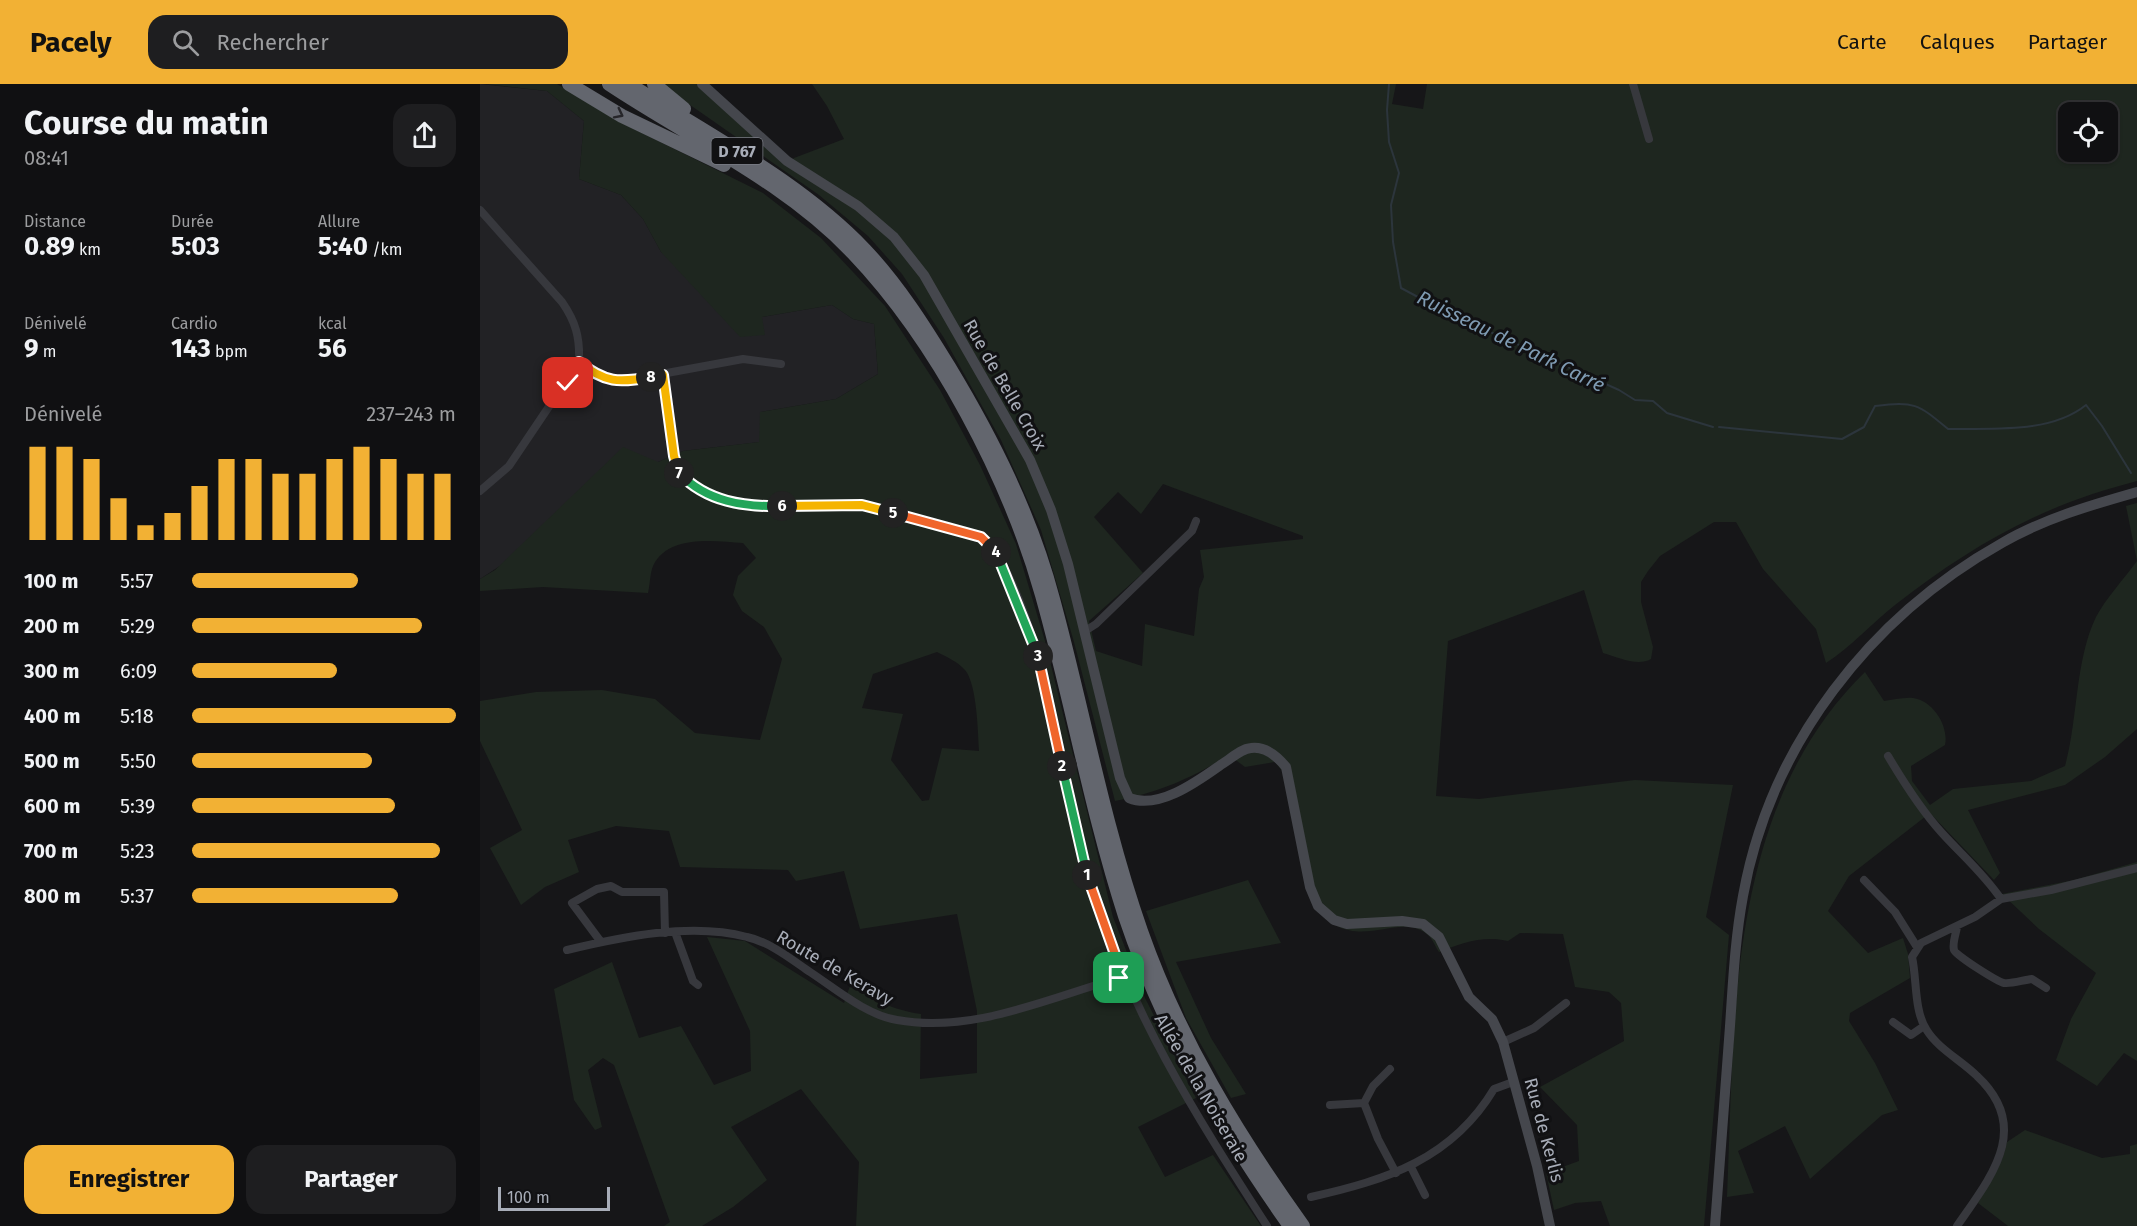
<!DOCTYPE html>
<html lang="fr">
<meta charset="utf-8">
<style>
body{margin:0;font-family:"Fira Sans",sans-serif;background:#1e1e20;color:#f1f3f6;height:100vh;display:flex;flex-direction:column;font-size:22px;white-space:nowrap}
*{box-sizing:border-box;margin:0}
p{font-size:20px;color:#9c9d9f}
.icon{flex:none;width:33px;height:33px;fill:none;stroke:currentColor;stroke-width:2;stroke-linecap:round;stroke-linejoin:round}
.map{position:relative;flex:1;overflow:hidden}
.drawer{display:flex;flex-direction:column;background:#101012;width:480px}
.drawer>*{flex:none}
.tools{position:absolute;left:1578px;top:18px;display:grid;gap:12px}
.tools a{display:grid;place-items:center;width:60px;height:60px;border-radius:12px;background:#101012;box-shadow:0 2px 4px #0004,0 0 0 2px #303032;font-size:30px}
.scale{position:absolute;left:18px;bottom:15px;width:112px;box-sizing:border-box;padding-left:6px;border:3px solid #a8adb8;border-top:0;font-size:16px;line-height:21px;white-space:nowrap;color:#a8adb8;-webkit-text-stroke:4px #111113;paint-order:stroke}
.pin{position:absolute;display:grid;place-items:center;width:51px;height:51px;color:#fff;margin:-26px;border-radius:12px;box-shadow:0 3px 9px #0006}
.km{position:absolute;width:30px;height:30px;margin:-15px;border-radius:50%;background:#222;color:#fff;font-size:16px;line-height:30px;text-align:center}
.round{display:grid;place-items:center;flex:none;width:63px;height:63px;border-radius:18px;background:#1e1e20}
.summary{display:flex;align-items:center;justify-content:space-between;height:102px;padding:0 24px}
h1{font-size:33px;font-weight:700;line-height:45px}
.stats{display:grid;grid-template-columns:repeat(3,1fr);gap:9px;height:102px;padding:6px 24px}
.stats div{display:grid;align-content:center}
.stats b{font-size:26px;font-weight:700}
.stats small{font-size:16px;font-weight:400}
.stats p{font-size:16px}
.chart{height:168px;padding:12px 24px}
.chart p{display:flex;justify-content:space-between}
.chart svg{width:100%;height:108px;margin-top:6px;stroke:#f2b134;stroke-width:6}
.cta{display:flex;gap:12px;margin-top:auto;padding:12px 24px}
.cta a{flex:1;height:69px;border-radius:18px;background:#f2b134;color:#111;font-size:24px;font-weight:700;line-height:69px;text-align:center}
.cta a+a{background:#1e1e20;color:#f1f3f6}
ul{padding:0 24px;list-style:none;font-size:20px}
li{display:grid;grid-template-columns:96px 72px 1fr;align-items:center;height:45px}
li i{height:15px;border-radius:8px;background:#f2b134}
header{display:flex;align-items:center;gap:36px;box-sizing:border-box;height:84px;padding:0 30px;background:#f2b134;color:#111}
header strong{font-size:28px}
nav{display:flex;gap:33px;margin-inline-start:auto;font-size:21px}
.search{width:420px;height:54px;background:#1e1e20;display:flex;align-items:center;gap:15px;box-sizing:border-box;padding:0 21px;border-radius:18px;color:#9c9d9f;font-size:22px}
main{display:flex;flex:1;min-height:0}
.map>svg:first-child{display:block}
.built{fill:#222225}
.green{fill:#1e261f;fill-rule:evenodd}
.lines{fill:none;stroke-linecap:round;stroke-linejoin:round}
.stream{stroke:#2c353c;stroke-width:2}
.street{stroke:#37383d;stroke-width:8}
.secondary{stroke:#45474d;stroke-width:10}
.highway{stroke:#63666e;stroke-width:14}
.oneway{stroke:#26262a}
.split-1-casing{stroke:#fff;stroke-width:12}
.split-2-casing{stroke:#fff;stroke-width:12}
.split-3-casing{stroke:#fff;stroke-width:12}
.split-4-casing{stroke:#fff;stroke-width:12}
.split-5-casing{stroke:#fff;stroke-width:12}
.split-6-casing{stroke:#fff;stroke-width:12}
.split-7-casing{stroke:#fff;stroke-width:12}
.split-8-casing{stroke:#fff;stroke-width:12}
.split-9-casing{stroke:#fff;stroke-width:12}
.split-1{stroke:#f0652b;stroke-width:8}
.split-2{stroke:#22a559;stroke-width:8}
.split-3{stroke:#f0652b;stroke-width:8}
.split-4{stroke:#22a559;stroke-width:8}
.split-5{stroke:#f0652b;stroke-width:8}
.split-6{stroke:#f5b400;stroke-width:8}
.split-7{stroke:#22a559;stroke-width:8}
.split-8{stroke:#f5b400;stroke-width:8}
.split-9{stroke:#f5b400;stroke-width:8}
.labels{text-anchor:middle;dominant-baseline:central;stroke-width:6;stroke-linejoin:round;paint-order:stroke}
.shield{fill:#111113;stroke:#7b7e86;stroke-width:1.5}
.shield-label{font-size:16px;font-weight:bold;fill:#a8adb8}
.street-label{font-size:18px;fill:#a8adb8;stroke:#111113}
.water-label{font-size:20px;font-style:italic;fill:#7f9bb3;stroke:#111113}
</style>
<header>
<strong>Pacely</strong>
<div class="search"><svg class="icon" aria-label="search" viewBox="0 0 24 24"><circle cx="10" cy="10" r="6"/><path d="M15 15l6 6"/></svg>Rechercher</div>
<nav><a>Carte</a><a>Calques</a><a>Partager</a></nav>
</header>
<main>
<section class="drawer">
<div class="summary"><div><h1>Course du matin</h1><p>08:41</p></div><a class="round"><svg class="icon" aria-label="share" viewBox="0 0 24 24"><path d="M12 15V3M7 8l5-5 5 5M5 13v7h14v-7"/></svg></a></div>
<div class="stats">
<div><p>Distance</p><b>0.89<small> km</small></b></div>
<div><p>Durée</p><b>5:03</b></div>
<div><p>Allure</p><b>5:40<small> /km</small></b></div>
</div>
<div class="stats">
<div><p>Dénivelé</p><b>9<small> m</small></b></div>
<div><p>Cardio</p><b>143<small> bpm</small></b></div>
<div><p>kcal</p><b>56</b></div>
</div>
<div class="chart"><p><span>Dénivelé</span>237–243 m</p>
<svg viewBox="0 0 160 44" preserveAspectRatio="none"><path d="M5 44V6M15 44V6M25 44V11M35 44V27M45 44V38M55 44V33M65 44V22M75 44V11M85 44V11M95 44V17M105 44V17M115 44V11M125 44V6M135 44V11M145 44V17M155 44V17"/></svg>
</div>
<ul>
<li><b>100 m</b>5:57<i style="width:63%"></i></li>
<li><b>200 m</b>5:29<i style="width:87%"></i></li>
<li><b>300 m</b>6:09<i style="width:55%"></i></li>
<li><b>400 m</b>5:18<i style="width:100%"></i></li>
<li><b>500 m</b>5:50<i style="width:68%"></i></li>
<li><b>600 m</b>5:39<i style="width:77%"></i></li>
<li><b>700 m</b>5:23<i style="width:94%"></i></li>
<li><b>800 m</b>5:37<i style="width:78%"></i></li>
</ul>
<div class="cta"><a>Enregistrer</a><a>Partager</a></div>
</section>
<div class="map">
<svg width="1657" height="1142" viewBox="0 0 1657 1142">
<rect width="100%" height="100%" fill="#161618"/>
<path class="built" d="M 0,0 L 67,7 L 104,37 L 99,95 L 141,111 L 163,135 L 181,168 L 282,233 L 352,221 L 373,235 L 394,240 L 398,290 L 356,315 L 281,328 L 280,358 L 203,367 L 178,378 L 0,495 Z"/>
<path class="green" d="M 6,0 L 77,0 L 136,36 L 283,109 L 341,154 L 405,222 L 460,306 L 500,381 L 536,460 L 565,557 L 633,833 L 665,914 L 716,1014 L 658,1043 L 685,1093 L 733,1071 L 781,1142 L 376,1142 L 379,1078 L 321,1005 L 251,1043 L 287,1096 L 253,1123 L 222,1142 L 184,1142 L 190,1138 L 134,981 L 123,974 L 108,986 L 122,1043 L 115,1046 L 94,1016 L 74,905 L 132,878 L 159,954 L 201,942 L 234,1001 L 271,987 L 270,947 L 227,853 L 265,857 L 364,919 L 371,899 C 394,916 412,926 441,930 L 440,995 L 497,989 L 497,927 L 477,830 L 380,845 L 364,787 L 316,797 L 308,786 L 200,783 L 189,747 L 136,742 L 88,756 L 99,788 L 65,803 L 41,821 L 10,764 L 42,746 L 0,657 L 0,617 L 56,608 L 122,606 L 175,615 L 215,649 L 280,656 L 302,575 L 284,543 L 262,527 L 253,511 L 258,492 L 276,474 L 263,459 C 235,457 188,450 173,482 C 170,489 170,501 168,509 L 63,503 L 0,507 L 0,495 L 15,486 L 143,363 L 178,378 L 203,367 L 279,358 L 280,328 L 356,315 L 398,290 L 394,240 L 373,235 L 352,221 L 282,233 L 285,251 L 260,253 L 181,168 L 163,135 L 141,111 L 99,95 L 104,37 L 67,7 ZM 457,568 C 467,573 478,578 485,586 C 497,600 498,649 499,667 L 462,664 L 449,716 L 442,717 L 411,676 L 423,630 L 382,624 L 393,590 Z
M 180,0 L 217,0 L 306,81 L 314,74 L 364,55 L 347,22 L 332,0 L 916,0 L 912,20 L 943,25 L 947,0 L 1657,0 L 1657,397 C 1560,422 1494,460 1415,521 C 1391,540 1372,562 1346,579 L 1336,545 L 1283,485 L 1256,438 L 1234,438 L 1180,472 L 1168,487 L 1161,498 L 1161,518 L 1173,563 L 1171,575 C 1157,583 1138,573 1123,569 L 1104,506 L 968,557 L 956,712 L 999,715 L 1155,696 L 1253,701 L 1226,833 L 1249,851 L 1224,1142 L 1130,1142 L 1121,1117 L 1095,1119 L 1074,1126 L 1066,1089 L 1099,1077 L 1097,1041 L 1060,1003 L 1144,957 L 1141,919 L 1129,908 L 1095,903 L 1083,850 L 1040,849 L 1028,857 C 1004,851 981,859 959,868 C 956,864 953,856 949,852 C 918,823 875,877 832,820 L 803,688 L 795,678 L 765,683 L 749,671 C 710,695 680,708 635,717 L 594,558 L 561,446 L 521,356 L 464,254 L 422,190 L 388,152 L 339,111 ZM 1588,28 L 1628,28 L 1628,68 L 1588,68 ZM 683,400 L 823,452 L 823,455 L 720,466 L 724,493 L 719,505 L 714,552 L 665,540 L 662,582 L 616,567 L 609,537 L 663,489 L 614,433 L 638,408 L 661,430 Z
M 1657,419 L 1657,645 L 1625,673 L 1585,701 L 1488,726 L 1520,789 L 1514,796 L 1450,729 L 1369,792 L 1348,827 L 1388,869 L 1423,854 L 1428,870 L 1430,894 L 1370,929 L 1369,937 L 1395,979 L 1418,1026 L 1402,1031 L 1330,1095 L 1305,1042 L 1258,1067 L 1274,1109 L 1247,1113 C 1255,933 1246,724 1385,588 L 1404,617 C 1413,616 1424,613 1433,614 C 1454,617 1469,643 1465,661 L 1431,682 L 1432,697 L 1450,721 L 1473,705 L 1551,697 L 1585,682 C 1598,636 1595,576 1616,533 C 1626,514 1644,495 1657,477 L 1646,422 Z
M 1657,778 L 1657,977 L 1644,969 L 1617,1002 L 1576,976 L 1591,935 L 1616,889 L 1559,845 L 1522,810 L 1594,796 Z
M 768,796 L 801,859 L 696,878 L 731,954 L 766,1010 L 751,1014 L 706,934 L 666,827 Z
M 1545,1046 L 1622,1074 L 1650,1070 L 1650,1062 L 1657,1060 L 1657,1142 L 1528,1142 L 1498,1119 L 1523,1073 L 1527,1058 Z"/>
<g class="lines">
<path class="stream" d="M 909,0 L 907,26 L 909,58 L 919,89 L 911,121 L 913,158 L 921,204 L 968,229 L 1139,306 L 1155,316 L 1173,317 L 1187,329 L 1233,343
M 1239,343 L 1362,355 L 1384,343 L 1395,322 C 1435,317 1438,320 1468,345 C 1512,344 1570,350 1606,321 L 1622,342 L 1651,389"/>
<path class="street" d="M 1153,0 L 1169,55
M 0,126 L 82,218 C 96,238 100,254 99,278 L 116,291 L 138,298 L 263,275 L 301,280
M 183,291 C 186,314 188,370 199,388 C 210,408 244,418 264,422 L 382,421 L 501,453 L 512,461 C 573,562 575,686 609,796 C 650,928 713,1027 787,1142
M 0,407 L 29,382 L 99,278
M 605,547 L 616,540 L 712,447 L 716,437
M 1408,672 C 1424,699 1441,726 1462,749 C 1482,771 1504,790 1521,815
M 1384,796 L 1415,828 L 1437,863
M 1477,843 C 1476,850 1472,859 1474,866 C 1475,871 1518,898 1524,899 C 1532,900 1543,896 1552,895 L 1566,904
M 195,848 L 213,897 L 218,901
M 121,858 L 92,819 L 117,805 L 131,802 L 142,808 L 184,808 L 185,849
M 87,866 C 141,853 211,838 267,853 C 290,858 311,875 330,888 C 356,905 386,931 417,936 C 494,950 570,913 643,893
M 1413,938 L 1431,951 L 1444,942
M 1023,958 L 1054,944 L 1086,919
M 910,985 L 893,1002 L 884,1019 L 898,1055 L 916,1089
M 850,1021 L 884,1019
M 931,1083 L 945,1111
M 831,1113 C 907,1096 972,1075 1014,1005 L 1033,998
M 1477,1142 C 1510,1094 1553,1044 1497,992 C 1481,976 1458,965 1446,945 C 1434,926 1437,895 1432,873 L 1441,859 L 1495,833 L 1521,815 L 1571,806 L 1657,784"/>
<path class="secondary" d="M 222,0 L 307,77 L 378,122 L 414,153 L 444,191 L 550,376 L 571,426 L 588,480 L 640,694 L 649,714 C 679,726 718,697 742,680 C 751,675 760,665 771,664 C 786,662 797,672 806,683 L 830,803 L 838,822 L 854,836 L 867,840 L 922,837 L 943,840 L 959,853 L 989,913 L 1012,935 L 1023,958 L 1057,1082 L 1070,1142
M 1235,1142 C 1240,1075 1245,1009 1250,942 C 1253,898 1255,855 1263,812 C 1290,661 1390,533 1522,459 C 1563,435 1611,421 1657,408"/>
<path class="highway" d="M 89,0 L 142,32 L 244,81
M 129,0 C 210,54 305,97 373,169 C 457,257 529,394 562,511 C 592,617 611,727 645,832 C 683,945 741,1045 810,1142
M 149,0 C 229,52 318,96 385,166 C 418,201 444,242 469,283 C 513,356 551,432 573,515 C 603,625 623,739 661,847 C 699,955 757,1050 823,1142
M 174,0 L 204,25"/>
</g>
<defs><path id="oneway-chevron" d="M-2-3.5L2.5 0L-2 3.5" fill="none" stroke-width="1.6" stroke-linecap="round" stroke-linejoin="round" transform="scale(1.5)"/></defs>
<use class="oneway" href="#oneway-chevron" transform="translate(139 30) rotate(27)"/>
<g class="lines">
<g class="split-1-casing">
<path id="split-1" d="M 607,791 L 643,893 L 639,894"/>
</g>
<g class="split-2-casing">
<path id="split-2" d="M 582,682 L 607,791"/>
</g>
<g class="split-3-casing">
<path id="split-3" d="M 558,572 L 582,682"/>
</g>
<g class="split-4-casing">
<path id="split-4" d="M 516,468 L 558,572"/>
</g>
<g class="split-5-casing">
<path id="split-5" d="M 413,429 L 501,453 L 516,468"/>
</g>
<g class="split-6-casing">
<path id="split-6" d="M 302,422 L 382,421 L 413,429"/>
</g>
<g class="split-7-casing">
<path id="split-7" d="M 199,389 C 227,418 264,423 302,422"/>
</g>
<g class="split-8-casing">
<path id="split-8" d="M 171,293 L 183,291 L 194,372 L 199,389"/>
</g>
<g class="split-9-casing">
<path id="split-9" d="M 88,299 L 99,278 C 125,299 139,299 171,293"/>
</g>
<use href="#split-1" class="split-1"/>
<use href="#split-2" class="split-2"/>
<use href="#split-3" class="split-3"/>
<use href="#split-4" class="split-4"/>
<use href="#split-5" class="split-5"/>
<use href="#split-6" class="split-6"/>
<use href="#split-7" class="split-7"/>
<use href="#split-8" class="split-8"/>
<use href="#split-9" class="split-9"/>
</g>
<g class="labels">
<rect class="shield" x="231.5" y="54" width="51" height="26" rx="4.5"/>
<g class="shield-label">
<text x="257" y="67">D 767</text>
</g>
<g class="street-label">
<text transform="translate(525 301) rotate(60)">Rue de Belle Croix</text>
<text transform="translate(355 884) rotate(30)">Route de Keravy</text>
<text transform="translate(721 1004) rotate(60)">Allée de la Noiseraie</text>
<text transform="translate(1064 1046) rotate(75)">Rue de Kerlis</text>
</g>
<g class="water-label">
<text transform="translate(1031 257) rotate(26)">Ruisseau de Park Carré</text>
</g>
</g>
</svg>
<div class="tools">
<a><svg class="icon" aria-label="locate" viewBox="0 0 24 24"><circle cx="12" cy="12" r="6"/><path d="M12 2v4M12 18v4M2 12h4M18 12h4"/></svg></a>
</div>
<div class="scale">100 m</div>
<div class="pin" style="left:639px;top:894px;background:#1e9e55"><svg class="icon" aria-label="arrive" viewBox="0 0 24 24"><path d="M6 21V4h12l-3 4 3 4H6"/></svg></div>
<div class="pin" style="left:88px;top:299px;background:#d93025"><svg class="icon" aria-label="check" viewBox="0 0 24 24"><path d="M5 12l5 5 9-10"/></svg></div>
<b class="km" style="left:607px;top:791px">1</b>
<b class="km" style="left:582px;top:682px">2</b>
<b class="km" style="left:558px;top:572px">3</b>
<b class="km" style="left:516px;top:468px">4</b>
<b class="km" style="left:413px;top:429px">5</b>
<b class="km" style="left:302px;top:422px">6</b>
<b class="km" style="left:199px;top:389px">7</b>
<b class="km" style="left:171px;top:293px">8</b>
</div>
</main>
